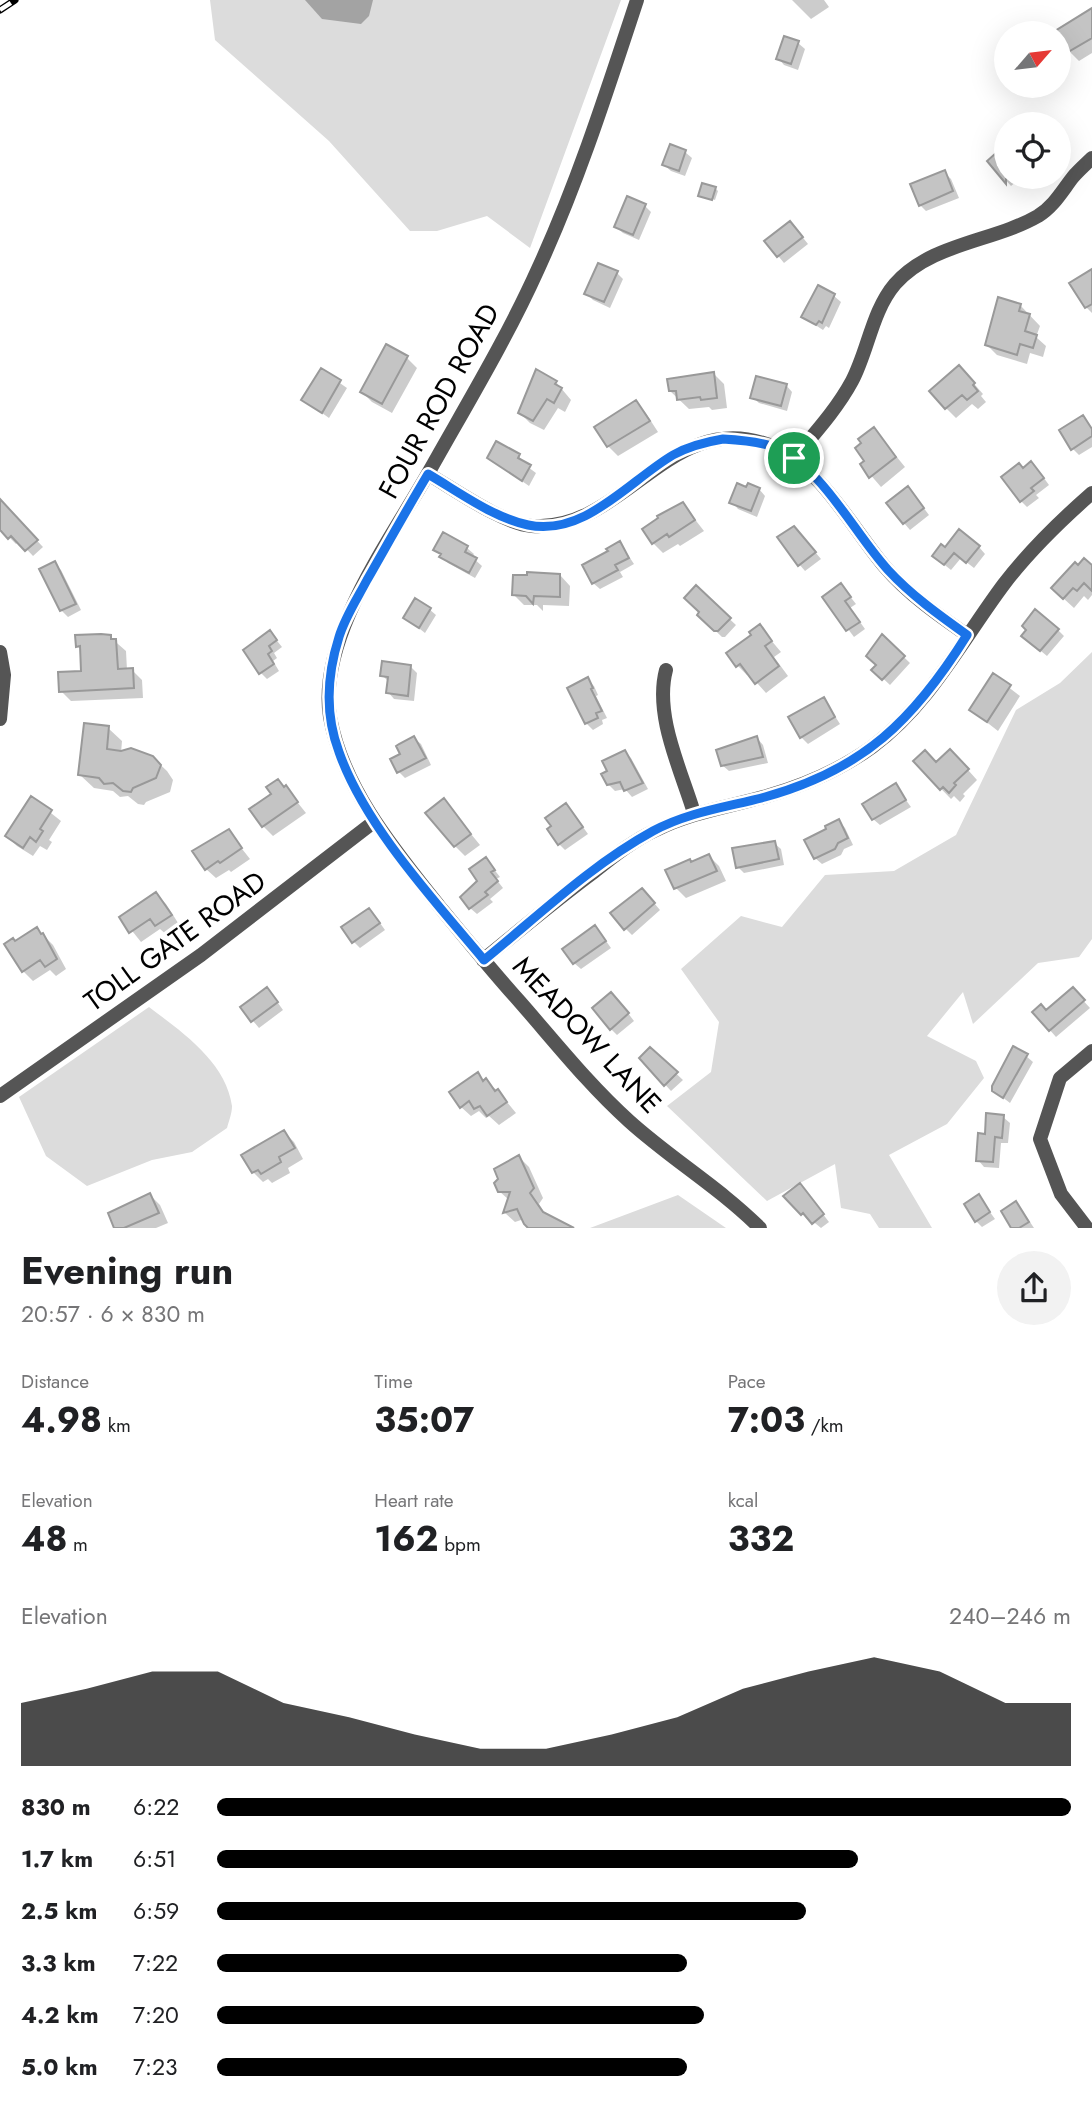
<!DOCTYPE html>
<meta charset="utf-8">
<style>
body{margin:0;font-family:Jost,sans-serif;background:#f2f2f2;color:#202124;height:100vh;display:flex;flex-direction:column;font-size:26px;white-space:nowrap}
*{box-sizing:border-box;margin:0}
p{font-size:23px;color:#757577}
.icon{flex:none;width:38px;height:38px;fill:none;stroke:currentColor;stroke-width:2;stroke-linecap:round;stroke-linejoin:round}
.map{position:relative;height:1228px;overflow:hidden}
.panel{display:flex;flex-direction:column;background:#fff;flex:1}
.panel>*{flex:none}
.needle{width:46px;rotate:62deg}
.buttons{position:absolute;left:994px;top:21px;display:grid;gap:14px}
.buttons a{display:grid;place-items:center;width:77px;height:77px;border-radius:50%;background:#fff;box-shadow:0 7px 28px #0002;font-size:35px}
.pin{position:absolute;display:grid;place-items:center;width:60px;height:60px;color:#fff;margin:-30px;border:4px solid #fff;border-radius:50%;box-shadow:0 2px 7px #0007}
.round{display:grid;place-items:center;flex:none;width:74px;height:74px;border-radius:37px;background:#f2f2f2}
.head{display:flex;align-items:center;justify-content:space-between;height:119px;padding:0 21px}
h1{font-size:38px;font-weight:700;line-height:52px}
.figures{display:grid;grid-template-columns:repeat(3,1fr);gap:10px;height:119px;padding:7px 21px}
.figures div{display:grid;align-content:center}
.figures b{font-size:35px;font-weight:700}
.figures small{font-size:19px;font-weight:400}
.figures p{font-size:19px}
.chart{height:196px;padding:14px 21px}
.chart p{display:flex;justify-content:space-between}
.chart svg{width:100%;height:126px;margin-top:7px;fill:#000;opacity:.7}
ul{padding:0 21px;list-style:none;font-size:23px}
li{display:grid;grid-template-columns:112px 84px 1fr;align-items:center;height:52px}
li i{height:18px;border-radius:9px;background:#000}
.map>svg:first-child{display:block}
.green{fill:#dcdcdc}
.water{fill:#a3a3a3}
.shadow{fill:#0003}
.building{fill:#c4c4c4;stroke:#999;stroke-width:2}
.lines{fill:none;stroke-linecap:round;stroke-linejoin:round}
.minor{stroke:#555;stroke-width:14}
.rail-casing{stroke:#000;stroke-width:7}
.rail{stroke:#fff;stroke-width:4.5;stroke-dasharray:13;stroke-linecap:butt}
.route-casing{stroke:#fff;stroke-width:14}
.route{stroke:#1a73e8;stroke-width:9}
.labels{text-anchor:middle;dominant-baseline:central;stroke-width:7;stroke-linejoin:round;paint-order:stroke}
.street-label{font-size:28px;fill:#000;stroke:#fff}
</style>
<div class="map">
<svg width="1092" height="1228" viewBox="0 0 1092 1228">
<rect width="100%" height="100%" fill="#fff"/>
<path class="green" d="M 210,0 L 621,0 L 530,248 L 487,216 L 437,231 L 410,231 L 329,141 L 215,40 Z
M 1092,652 L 1092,939 L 1079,957 L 1038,963 L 973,1024 L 963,992 L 927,1036 L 976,1061 L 984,1078 L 947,1124 L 889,1155 L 932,1228 L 879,1228 L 870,1214 L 841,1208 L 835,1164 L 767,1201 L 667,1106 L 711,1072 L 719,1022 L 681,969 L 741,916 L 782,927 L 825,875 L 894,871 L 956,835 L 1016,710 L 1060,683 Z
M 149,1007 C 182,1032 226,1062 232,1106 C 232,1113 229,1121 227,1128 L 192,1152 L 152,1160 L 87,1186 L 46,1156 L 19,1097 Z
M 678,1195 L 726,1228 L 590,1228 Z"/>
<path class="water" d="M 305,0 L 373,0 L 369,16 L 361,24 L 322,19 Z"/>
<path class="shadow" d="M 792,0 L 824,0 L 829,7 L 811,19 Z
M 1092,10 L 1092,53 L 1079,61 L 1069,51 L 1057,31 Z
M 798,43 L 805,49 L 798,70 L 784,65 L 778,58 Z
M 1006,147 L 1006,177 L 1022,177 L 1011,186 L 989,161 Z
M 685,152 L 692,158 L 685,176 L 671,171 L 664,165 Z
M 944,172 L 951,179 L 959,198 L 926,211 L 920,205 Z
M 715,188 L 718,191 L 715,200 L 701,195 Z
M 645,206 L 651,212 L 639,240 L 623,233 L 616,227 Z
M 796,229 L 808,244 L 784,263 L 766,241 Z
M 617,273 L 623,279 L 610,308 L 593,300 L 586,293 Z
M 1092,273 L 1092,313 L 1086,307 Z
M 834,296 L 841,302 L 829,328 L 826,326 L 823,330 L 803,317 Z
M 1020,305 L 1040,326 L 1036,337 L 1046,346 L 1043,357 L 1030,353 L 1027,364 L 997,355 L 987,345 Z
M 407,358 L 417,368 L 392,413 L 372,402 L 362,392 Z
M 321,370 L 347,388 L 329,418 L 304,400 Z
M 714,374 L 724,384 L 727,408 L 712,410 L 709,407 L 689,409 L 670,391 Z
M 969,378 L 983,394 L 981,396 L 986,402 L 978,409 L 972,404 L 956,418 L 946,408 Z
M 556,382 L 571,400 L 565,412 L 558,408 L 544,430 L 530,423 L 520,413 Z
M 786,385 L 792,392 L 787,411 L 759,403 L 752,397 Z
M 635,402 L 645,412 L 658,432 L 618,456 L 608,446 L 596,427 Z
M 1083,417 L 1092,428 L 1092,447 L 1079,455 L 1073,449 Z
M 874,429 L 905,467 L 881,487 L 862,465 L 866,461 Z
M 519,456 L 524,464 L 536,473 L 529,486 L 489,458 Z
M 1024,470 L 1038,470 L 1049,485 L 1036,495 L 1039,498 L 1027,507 L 1021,501 Z
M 747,489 L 759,489 L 765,496 L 757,517 L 738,509 L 732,502 Z
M 914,495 L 929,515 L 910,530 L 904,523 Z
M 683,504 L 704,531 L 680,546 L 678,544 L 663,553 L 653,543 Z
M 4,506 L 43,547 L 33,556 L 19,541 L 16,544 L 0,528 L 0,510 Z
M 800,534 L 821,559 L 805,571 L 799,564 Z
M 620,543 L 634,564 L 620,572 L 623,577 L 600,589 L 593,583 L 610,551 Z
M 979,547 L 985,554 L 974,568 L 961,558 L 951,570 L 941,562 L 946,549 Z
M 467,548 L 474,554 L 472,557 L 482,566 L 475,578 L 448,563 L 436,549 Z
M 55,564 L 61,570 L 81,610 L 68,617 L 61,610 L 42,570 Z
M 1092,568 L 1092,595 L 1088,600 L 1084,596 L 1074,608 L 1063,598 Z
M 560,575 L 570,586 L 569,606 L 543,605 L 543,611 L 537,605 L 524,605 L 514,595 Z
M 841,585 L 856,604 L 850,608 L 865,629 L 854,637 L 824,597 Z
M 696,588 L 736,625 L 725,637 L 722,637 L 699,615 L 701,612 Z
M 429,609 L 436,615 L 425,633 L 406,618 Z
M 760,627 L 781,652 L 774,657 L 788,676 L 766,693 L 749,674 L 747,675 L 737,665 Z
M 1058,630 L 1064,636 L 1047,656 L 1030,642 Z
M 270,632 L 282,647 L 274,653 L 277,658 L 273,661 L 279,671 L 267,679 L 261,673 Z
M 110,637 L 126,651 L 127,670 L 132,670 L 142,680 L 143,698 L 71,701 L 61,691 L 83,673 L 82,650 L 77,646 Z
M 883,637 L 910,663 L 890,685 L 874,670 L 878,666 Z
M 411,667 L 417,673 L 414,701 L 394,699 L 388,692 L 389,682 L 382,675 Z
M 994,676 L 1020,696 L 998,731 L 971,710 Z
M 588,680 L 594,686 L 598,695 L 596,696 L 607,718 L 602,720 L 603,724 L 593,730 L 586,723 Z
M 824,699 L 840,724 L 808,744 L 801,737 L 791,717 Z
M 108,728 L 122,741 L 121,753 L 152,757 L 167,771 L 173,780 L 170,792 L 146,802 L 144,805 L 138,804 L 128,796 L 120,797 L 113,791 L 94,788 L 80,775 Z
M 414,738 L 421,744 L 431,765 L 405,778 L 399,772 L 402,754 Z
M 757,738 L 763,745 L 768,763 L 729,771 L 722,765 Z
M 625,752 L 631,758 L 648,789 L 632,797 L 625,789 L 615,791 L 608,784 Z
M 960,761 L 977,780 L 963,794 L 965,796 L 960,802 L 954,796 L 951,799 L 915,762 L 937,764 Z
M 895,785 L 911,807 L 880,825 L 873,819 Z
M 286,788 L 306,813 L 273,836 L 263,826 Z
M 32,798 L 61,821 L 49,840 L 52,842 L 47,850 L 40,846 L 33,856 L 17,846 L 7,836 Z
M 444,801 L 480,845 L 465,856 L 455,846 Z
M 572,812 L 588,834 L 565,850 L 559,844 Z
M 839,821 L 845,828 L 853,845 L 844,849 L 841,855 L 822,864 L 815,858 L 829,830 Z
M 228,831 L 250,859 L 231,872 L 229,870 L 216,878 L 206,869 Z
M 774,843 L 781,849 L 784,865 L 744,873 L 738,867 Z
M 709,856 L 719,866 L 726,881 L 686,898 L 676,888 L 668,871 Z
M 486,859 L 500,877 L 496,879 L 503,888 L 490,899 L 493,902 L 477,914 L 470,908 Z
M 156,894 L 166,904 L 180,926 L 167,935 L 160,929 L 141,942 L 121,917 Z
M 649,897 L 660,910 L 632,935 L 625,928 Z
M 375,916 L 385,930 L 360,948 L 353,941 Z
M 37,929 L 53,945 L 66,969 L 56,976 L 50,970 L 33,981 L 23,971 L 16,943 Z
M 601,934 L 611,948 L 581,969 L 574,963 Z
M 273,996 L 283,1010 L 259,1028 L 242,1008 Z
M 1079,996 L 1090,1008 L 1056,1037 L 1034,1012 L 1046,1012 Z
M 618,1000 L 634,1021 L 617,1035 L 611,1029 Z
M 650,1049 L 683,1080 L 671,1091 L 641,1058 Z
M 1026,1056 L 1033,1062 L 1010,1103 L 993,1090 Z
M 477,1075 L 498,1091 L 516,1113 L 499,1125 L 489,1116 L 486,1118 L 479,1111 L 471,1116 L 461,1107 Z
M 1003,1117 L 1010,1123 L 1008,1143 L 1001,1143 L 999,1168 L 984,1167 L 978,1160 L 986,1136 Z
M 284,1132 L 294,1142 L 303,1159 L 288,1168 L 290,1173 L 272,1183 L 268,1179 L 263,1182 L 253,1172 Z
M 519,1157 L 529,1167 L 543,1198 L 539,1204 L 547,1216 L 567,1228 L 530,1228 L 524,1219 L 515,1222 L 505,1213 L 509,1200 L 499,1191 Z
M 806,1192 L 829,1222 L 821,1228 L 810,1219 L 808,1220 L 786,1196 Z
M 150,1195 L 160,1205 L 168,1223 L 156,1228 L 116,1228 L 110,1214 Z
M 979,1197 L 995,1219 L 982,1227 L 976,1221 Z
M 1016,1203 L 1022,1210 L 1034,1228 L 1013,1228 L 1003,1211 Z"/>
<path class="building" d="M 1092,8 L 1092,38 L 1068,52 L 1059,33 L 1055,31 Z
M 784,36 L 799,41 L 791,64 L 776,59 Z
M 670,144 L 686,150 L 679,171 L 662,165 Z
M 1006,144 L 1006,184 L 987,161 Z
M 945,170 L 953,191 L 919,206 L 910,184 Z
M 702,183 L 716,187 L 712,200 L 698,196 Z
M 627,196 L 646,204 L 633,235 L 614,227 Z
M 790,221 L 803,237 L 777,257 L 764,241 Z
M 598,263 L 618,271 L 604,302 L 584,294 Z
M 1092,269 L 1092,304 L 1085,308 L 1069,283 Z
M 818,285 L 835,294 L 822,323 L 819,321 L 816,325 L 801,317 Z
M 998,297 L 1021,304 L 1019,311 L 1030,314 L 1025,331 L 1037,335 L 1033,348 L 1020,344 L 1017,355 L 985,345 Z
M 386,344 L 408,356 L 382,404 L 360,392 Z
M 959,365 L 975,383 L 973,385 L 978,391 L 967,400 L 962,395 L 945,409 L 929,391 Z
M 321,368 L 341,380 L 322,413 L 301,400 Z
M 536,369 L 557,381 L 555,384 L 562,388 L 554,403 L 547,399 L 533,421 L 518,413 Z
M 714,372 L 717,398 L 701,400 L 700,397 L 677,400 L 676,391 L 669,391 L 667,379 Z
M 756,376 L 787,384 L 781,406 L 750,398 Z
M 636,400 L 650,421 L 607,447 L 594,427 Z
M 1083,415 L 1092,429 L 1092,436 L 1071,450 L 1059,430 Z
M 874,427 L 896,457 L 869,478 L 860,464 L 864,461 L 855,448 L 861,443 L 858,439 Z
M 496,441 L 520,454 L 518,458 L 531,465 L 522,481 L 487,458 Z
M 1031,461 L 1044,478 L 1031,488 L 1034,491 L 1020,502 L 1001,477 L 1019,463 L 1023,468 Z
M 737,483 L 746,487 L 748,483 L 760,488 L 751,511 L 729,503 Z
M 908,486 L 924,508 L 903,524 L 886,503 Z
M 0,499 L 38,540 L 25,551 L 11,536 L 8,539 L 0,530 Z
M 683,502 L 695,520 L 669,537 L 667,534 L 652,544 L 642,529 L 658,518 L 657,516 Z
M 794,526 L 816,552 L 798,566 L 777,537 Z
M 959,529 L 980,546 L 966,563 L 954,553 L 944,565 L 932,556 L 941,544 L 945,547 Z
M 443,532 L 468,546 L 465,552 L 477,558 L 469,573 L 439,557 L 441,554 L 433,550 Z
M 620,541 L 629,558 L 615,565 L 618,570 L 592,584 L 582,565 L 608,551 L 606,549 Z
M 1084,558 L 1092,565 L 1092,591 L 1084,583 L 1077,591 L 1073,588 L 1063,599 L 1051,588 L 1075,562 L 1078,565 Z
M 55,561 L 76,604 L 60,611 L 39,569 Z
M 527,572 L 560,574 L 560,597 L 534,596 L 533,604 L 526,596 L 512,595 L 513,575 L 527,575 Z
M 841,583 L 851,597 L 845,601 L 860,622 L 846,631 L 822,597 Z
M 696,585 L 731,618 L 718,631 L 714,631 L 697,615 L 699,612 L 684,598 Z
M 415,598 L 431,608 L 419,628 L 403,618 Z
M 1035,609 L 1059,629 L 1040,651 L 1021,636 L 1026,630 L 1022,626 Z
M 760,624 L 772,641 L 765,646 L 779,666 L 755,684 L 740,664 L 736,667 L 726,653 L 751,635 L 749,632 Z
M 270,630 L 277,640 L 269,646 L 272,651 L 268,654 L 274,664 L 259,674 L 243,650 Z
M 101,634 L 111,635 L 111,639 L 116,639 L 118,669 L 133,668 L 134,688 L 59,692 L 58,672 L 81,671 L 80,646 L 76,647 L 75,635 Z
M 882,634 L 905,656 L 882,680 L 871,670 L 876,665 L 866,656 Z
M 382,661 L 411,665 L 408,696 L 386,693 L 388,677 L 380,676 Z
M 993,673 L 1011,685 L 987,722 L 969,710 Z
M 588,677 L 593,688 L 591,689 L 602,711 L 596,713 L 598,718 L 585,724 L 567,688 Z
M 824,697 L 835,717 L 800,738 L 788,717 Z
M 84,723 L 109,726 L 107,749 L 121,751 L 131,748 L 153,756 L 161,765 L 156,778 L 133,788 L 131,792 L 123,791 L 113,783 L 104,784 L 99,778 L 78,775 Z
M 414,736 L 426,758 L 397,773 L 390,759 L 400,754 L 396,746 L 399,744 Z
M 757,736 L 763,757 L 721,766 L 716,750 Z
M 950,749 L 969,769 L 954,783 L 956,785 L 949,793 L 943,787 L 940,790 L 913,761 L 925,750 L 936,762 Z
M 625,750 L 643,783 L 624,791 L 620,782 L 607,785 L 601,774 L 607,771 L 602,761 Z
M 278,779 L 284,787 L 286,785 L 298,802 L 262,827 L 249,809 L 271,794 L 266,787 Z
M 896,783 L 906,800 L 872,820 L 862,804 Z
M 31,796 L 52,810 L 40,829 L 43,831 L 36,842 L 30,837 L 23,848 L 5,836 Z
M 444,798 L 471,834 L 454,847 L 425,813 Z
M 566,803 L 583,827 L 558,845 L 547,829 L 551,826 L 545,818 Z
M 839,819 L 848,838 L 838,843 L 835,849 L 814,859 L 804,840 L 826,829 L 825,826 Z
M 229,829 L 242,848 L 220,863 L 218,861 L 205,870 L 192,851 Z
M 775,841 L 779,859 L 736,868 L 732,848 Z
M 709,854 L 717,871 L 674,889 L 665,870 L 690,859 L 691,862 Z
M 486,857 L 495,870 L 491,872 L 498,881 L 485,892 L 488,895 L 469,909 L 460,897 L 477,881 L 469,869 Z
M 642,888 L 655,903 L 624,930 L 610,913 Z
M 156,892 L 172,915 L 155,926 L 150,919 L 129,933 L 119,917 Z
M 369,908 L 380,923 L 352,943 L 341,927 Z
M 595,925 L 606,941 L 573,964 L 562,949 Z
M 37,927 L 41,934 L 43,933 L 57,959 L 45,967 L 40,960 L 22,972 L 4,944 L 13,938 L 15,941 Z
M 267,987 L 278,1002 L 251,1022 L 240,1007 Z
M 1073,987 L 1085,1000 L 1049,1031 L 1032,1012 L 1041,1004 L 1046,1010 Z
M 611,992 L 629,1013 L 610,1030 L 592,1008 Z
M 1013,1046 L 1028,1054 L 1003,1098 L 992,1091 L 992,1086 Z
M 650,1047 L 678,1072 L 664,1086 L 639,1058 Z
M 478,1072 L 483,1081 L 486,1078 L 495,1091 L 498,1089 L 507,1102 L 487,1116 L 480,1106 L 474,1109 L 469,1101 L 460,1108 L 449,1092 Z
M 986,1113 L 1004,1115 L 1002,1138 L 995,1137 L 993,1162 L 976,1161 L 978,1133 L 985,1134 Z
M 284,1130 L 295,1148 L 279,1157 L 281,1162 L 261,1174 L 258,1170 L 252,1173 L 241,1155 Z
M 519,1155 L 534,1188 L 530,1193 L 543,1212 L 574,1228 L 528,1228 L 524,1224 L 517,1209 L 503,1213 L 510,1192 L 498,1192 L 494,1183 L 498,1179 L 494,1169 Z
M 800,1183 L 824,1214 L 812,1224 L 803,1213 L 801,1215 L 783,1196 Z
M 150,1193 L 159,1213 L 124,1228 L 114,1228 L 108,1213 Z
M 979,1194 L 990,1212 L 975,1222 L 964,1204 Z
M 1016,1201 L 1029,1222 L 1019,1228 L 1011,1228 L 1001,1211 Z"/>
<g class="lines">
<path class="minor" d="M 637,0 C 607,91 578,182 538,269 C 507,338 467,404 430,470 C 392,538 317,637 330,717 C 343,789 395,851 439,906 C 466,939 492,971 520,1002 C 555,1042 589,1085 629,1121 C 671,1159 720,1188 760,1228
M 794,458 C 814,434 837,409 852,381 C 868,351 872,311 895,284 C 931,243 993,242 1038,216 C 1054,206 1062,191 1073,177 C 1079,170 1086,164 1092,158
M 428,474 C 454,489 503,524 532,526 C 626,532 672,404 774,447 C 821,468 853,529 885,567 C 908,594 938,615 967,635
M 0,652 L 4,675 L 0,719
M 666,670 C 654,715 681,770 694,813
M 483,960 C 520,930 557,899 595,871 C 614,856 634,840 656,830 C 692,812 729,807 767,796 C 805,785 840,770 872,747 C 930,704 962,640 1004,584 C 1030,550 1060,521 1092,493
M 0,1096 L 201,955 L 375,821
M 1087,1228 L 1061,1194 L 1040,1139 L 1060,1078 L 1092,1051"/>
<g class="rail-casing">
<path id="rail" d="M 0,10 L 15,0"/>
</g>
<use href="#rail" class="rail"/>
</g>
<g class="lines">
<g class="route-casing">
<path id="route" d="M 723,439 C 740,440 755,441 771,446 C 821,464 853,532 888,570 C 911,595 939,615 967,635 C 914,720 863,770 765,797 C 727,807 688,812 653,831 C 591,865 538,916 484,960 C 434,900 365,826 339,752 C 325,715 327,675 339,637 C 345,617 357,599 367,580 C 387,545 407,509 428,474 C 459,492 492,517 528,525 C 584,537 629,481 673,455 C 689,446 705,442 723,439 Z"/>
</g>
<use href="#route" class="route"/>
</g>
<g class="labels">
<g class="street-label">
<text transform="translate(439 401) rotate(-61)">FOUR ROD ROAD</text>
<text transform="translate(175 941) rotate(-36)">TOLL GATE ROAD</text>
<text transform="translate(587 1035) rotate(47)">MEADOW LANE</text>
</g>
</g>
</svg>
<div class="buttons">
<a><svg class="needle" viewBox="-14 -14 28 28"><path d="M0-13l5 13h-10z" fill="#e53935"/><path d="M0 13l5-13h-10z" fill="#757577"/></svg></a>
<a><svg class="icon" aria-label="locate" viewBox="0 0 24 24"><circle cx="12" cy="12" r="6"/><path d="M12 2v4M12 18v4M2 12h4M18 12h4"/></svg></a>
</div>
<div class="pin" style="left:794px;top:458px;background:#1e9e55"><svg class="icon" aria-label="arrive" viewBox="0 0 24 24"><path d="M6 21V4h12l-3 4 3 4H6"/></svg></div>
</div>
<section class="panel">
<div class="head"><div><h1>Evening run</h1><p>20:57 · 6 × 830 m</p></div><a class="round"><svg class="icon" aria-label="share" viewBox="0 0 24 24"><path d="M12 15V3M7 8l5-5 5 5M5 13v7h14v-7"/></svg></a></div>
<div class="figures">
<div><p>Distance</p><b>4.98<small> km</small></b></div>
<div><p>Time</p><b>35:07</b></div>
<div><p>Pace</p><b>7:03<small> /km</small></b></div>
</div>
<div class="figures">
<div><p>Elevation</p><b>48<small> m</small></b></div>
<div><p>Heart rate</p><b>162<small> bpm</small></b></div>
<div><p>kcal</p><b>332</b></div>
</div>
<div class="chart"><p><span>Elevation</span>240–246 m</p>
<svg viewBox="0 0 160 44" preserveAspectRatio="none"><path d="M0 44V22L10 17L20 11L30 11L40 22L50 27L60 33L70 38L80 38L90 33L100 27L110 17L120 11L130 6L140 11L150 22L160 22V44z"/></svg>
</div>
<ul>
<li><b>830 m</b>6:22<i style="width:100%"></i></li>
<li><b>1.7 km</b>6:51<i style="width:75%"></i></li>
<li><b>2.5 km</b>6:59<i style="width:69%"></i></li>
<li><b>3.3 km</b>7:22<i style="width:55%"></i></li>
<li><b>4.2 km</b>7:20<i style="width:57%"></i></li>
<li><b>5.0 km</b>7:23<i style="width:55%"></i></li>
</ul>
</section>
